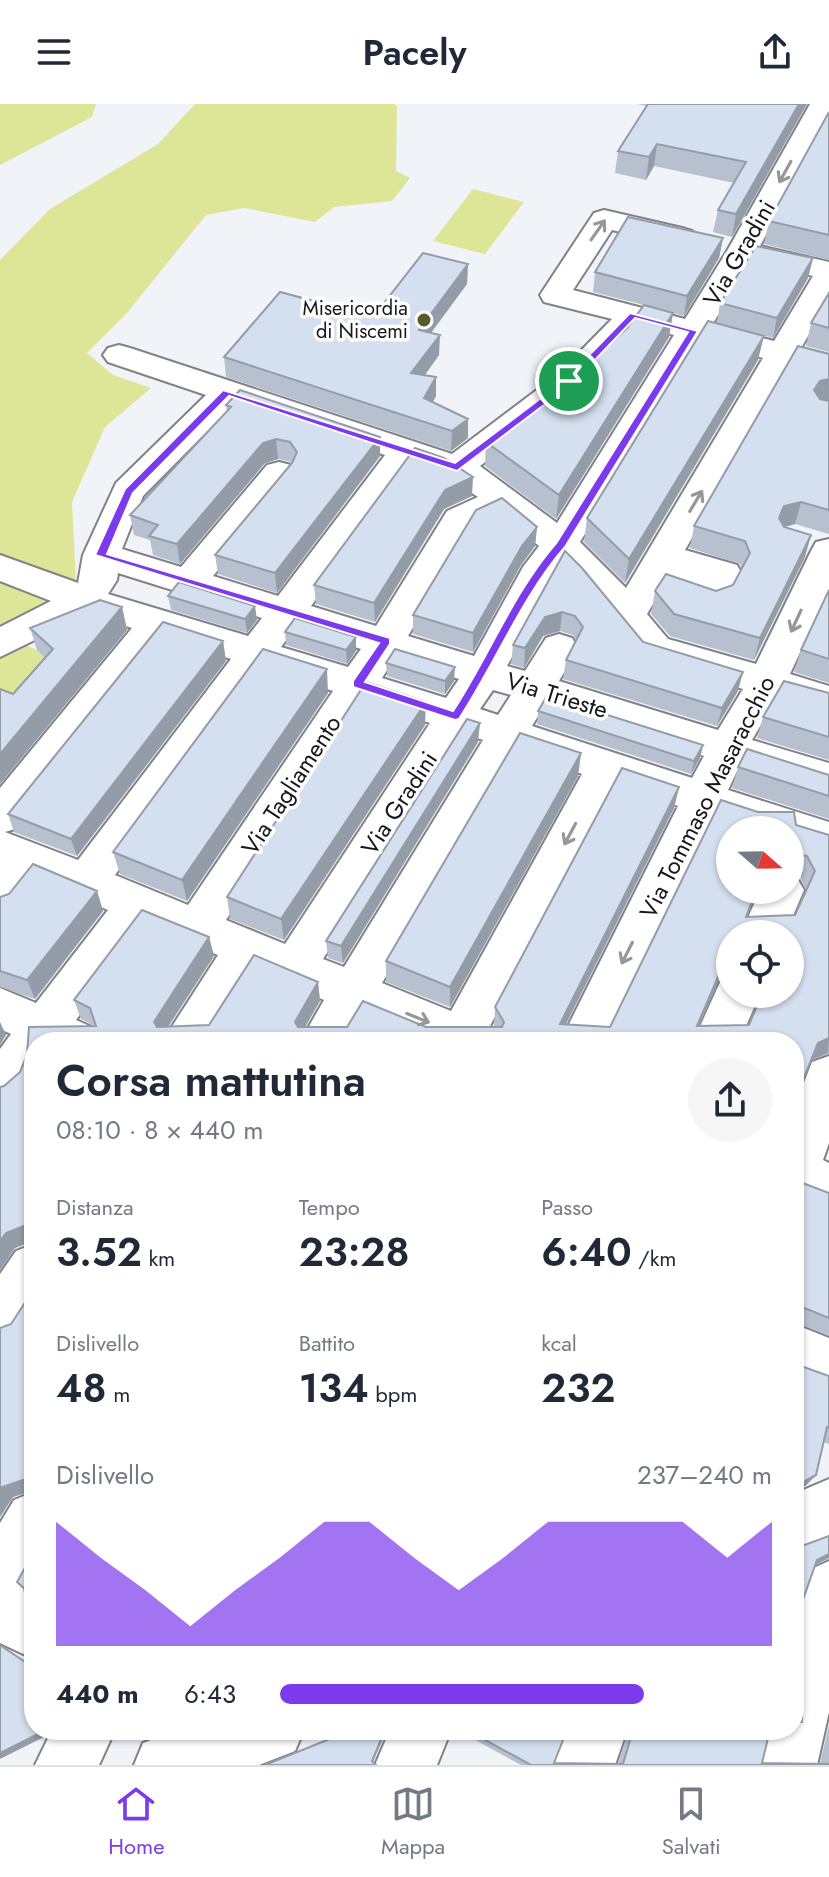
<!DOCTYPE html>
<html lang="it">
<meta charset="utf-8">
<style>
body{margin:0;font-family:Jost,sans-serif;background:#f6f6f7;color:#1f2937;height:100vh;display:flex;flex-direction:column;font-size:30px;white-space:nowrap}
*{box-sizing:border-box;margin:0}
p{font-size:26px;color:#747a83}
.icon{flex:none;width:44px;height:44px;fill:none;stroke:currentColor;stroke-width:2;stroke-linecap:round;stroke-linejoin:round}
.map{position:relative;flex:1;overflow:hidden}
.drawer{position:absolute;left:24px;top:928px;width:780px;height:708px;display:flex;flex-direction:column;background:#fff;border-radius:32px;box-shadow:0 2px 6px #0004}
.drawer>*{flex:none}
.needle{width:52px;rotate:110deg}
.controls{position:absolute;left:716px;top:712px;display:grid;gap:16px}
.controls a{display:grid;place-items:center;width:88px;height:88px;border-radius:50%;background:#fff;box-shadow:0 2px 6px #0004;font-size:40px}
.pin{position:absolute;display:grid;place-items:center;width:68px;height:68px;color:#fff;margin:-34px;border:4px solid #fff;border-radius:50%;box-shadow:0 2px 8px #0007}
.round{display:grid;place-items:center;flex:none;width:84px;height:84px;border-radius:42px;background:#f6f6f7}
.overview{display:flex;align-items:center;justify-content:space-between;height:136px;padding:0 32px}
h1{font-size:44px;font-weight:600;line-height:60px}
.metrics{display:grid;grid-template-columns:repeat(3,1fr);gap:12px;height:136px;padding:8px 32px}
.metrics div{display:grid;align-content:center}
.metrics b{font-size:40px;font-weight:600}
.metrics small{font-size:22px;font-weight:400}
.metrics p{font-size:22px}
.chart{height:224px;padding:16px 32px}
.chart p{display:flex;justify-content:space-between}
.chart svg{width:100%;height:144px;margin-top:8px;fill:#7c3aed;opacity:.7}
ul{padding:0 32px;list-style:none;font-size:26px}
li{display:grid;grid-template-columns:128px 96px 1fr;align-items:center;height:60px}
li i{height:20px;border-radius:10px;background:#7c3aed}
header{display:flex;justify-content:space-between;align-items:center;height:104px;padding:0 32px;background:#fff;font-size:36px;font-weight:600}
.tabs{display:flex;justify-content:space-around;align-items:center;height:112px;border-top:2px solid #e0e1e3;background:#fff;font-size:22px;color:#747a83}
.tabs a{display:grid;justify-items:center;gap:4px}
.tabs .active{color:#7c3aed}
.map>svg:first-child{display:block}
.green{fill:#dde597}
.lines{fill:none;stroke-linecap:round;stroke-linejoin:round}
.minor-casing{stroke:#808287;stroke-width:4}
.minor{fill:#fff;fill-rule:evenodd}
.wall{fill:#b6c0ce;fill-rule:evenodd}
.shaded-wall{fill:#949ca7}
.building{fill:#d4dfef;stroke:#949ca7;stroke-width:2;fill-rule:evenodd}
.oneway{stroke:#969798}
.route{fill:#7c3aed;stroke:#fff;stroke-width:2;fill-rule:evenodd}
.poi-dot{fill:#565b29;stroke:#fff;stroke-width:3}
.labels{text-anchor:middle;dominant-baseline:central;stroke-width:7;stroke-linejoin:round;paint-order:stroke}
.far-poi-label{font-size:20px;fill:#161719;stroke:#fff;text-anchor:end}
.street-label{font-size:24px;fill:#161719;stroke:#fff}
</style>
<header><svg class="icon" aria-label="menu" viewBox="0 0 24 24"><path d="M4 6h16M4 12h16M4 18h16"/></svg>Pacely<svg class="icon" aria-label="share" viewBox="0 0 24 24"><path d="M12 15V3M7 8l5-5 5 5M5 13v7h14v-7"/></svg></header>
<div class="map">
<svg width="829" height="1661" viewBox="0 0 829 1661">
<rect width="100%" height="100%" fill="#f0f3f8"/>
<path class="green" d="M 0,0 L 96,0 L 92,13 L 0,61 Z
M 195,0 L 394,0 L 397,2 L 396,67 L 410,74 L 392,97 L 334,103 L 315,118 L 244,104 L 206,111 L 126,210 L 87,249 L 113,271 L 151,284 L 105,323 L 72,398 L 76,479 L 0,452 L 0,156 L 50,105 L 158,40 Z
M 473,85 L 524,98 L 485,150 L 433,137 Z
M 0,476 L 60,497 L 0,530 Z
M 25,541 L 37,546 L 60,567 L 0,605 L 0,553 Z"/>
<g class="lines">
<g class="minor-casing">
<path id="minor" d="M 810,0 L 829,0 L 829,14 L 760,142 L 829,158 L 829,196 L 801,244 L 829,251 L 829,271 L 791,261 L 685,446 L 737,461 L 742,470 L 725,502 L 712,506 L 659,490 L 647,510 L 668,535 L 756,560 L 811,447 L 816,438 L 829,435 L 829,486 L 790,570 L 829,582 L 829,610 L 776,595 L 752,636 L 829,659 L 829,691 L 739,663 L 728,686 L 829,718 L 829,752 L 790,739 L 790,726 L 752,726 L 714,713 L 606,938 L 560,938 L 678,702 L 617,681 L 490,922 L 500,938 L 426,938 L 363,912 L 348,938 L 300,938 L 324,896 L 256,867 L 211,938 L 162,938 L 218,851 L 146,822 L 76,916 L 94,924 L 101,938 L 34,938 C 34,970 34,989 0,1002 L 0,945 L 11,930 L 0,925 L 0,884 L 36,899 L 108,806 L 40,777 L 15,808 L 0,814 L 0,684 L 132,524 L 88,510 L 0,553 L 0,523 L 51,497 L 0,477 L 0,451 L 78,479 L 83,451 L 116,379 L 206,291 L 108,258 L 103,251 L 108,244 L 119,241 L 130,244 L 452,350 L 558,270 L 612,215 L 544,198 L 540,191 L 594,109 L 604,106 L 682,124 L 692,127 L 697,133 L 692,139 L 682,142 L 612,126 L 573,186 L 685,215 L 727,147 ZM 751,157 L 813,172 L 774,237 L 712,221 ZM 640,222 L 674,231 L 557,419 L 480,362 L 580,284 ZM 702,238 L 763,254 L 626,484 L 580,438 ZM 234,300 L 385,351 L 278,492 L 213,472 L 291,377 L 296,369 L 291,361 L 279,358 L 267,361 L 181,463 L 122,445 L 143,392 ZM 414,360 L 445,371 L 478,393 L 447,407 L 376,522 L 311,502 ZM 501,410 L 539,442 L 523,463 L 474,552 L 408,532 L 473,423 ZM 562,462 L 582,481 L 642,555 L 743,585 L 718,626 L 559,577 L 578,544 L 572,534 L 559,530 L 546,534 L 525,567 L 507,562 ZM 118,469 L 262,514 L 248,532 L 108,490 L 117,476 ZM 295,524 L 361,545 L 348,563 L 281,543 ZM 166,534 L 231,555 L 78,756 L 5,728 L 15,725 ZM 394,555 L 459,575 L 446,594 L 382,574 ZM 265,565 L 333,587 L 188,801 L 115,771 ZM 493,586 L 511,591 L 498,611 L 480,605 ZM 366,598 L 430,619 L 285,840 L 226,816 ZM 544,602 L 704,652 L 692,674 L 532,622 ZM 465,630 L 483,636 L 344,863 L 323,855 ZM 517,648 L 582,670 L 451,907 L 382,879 Z
M 790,771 L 797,774 L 804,786 L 785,830 L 741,830 L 760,786 L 790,786 Z
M 730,873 L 730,890 L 760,890 L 739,938 L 693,938 L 721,876 Z
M 829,952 L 829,1039 L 823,1056 L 829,1059 L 829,1105 L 794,1092 L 794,1004 L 812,958 Z
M 34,1140 L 34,1208 L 18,1232 L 0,1239 L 0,1170 L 16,1147 Z
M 794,1220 L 829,1234 L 829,1287 L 794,1273 Z
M 829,1375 L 829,1431 L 794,1446 L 794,1390 Z
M 34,1388 L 34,1469 L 23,1487 L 34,1493 L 34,1555 L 0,1539 L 0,1419 L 14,1396 Z
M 829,1457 L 829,1608 L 817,1661 L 755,1661 L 764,1626 L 794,1626 L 794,1510 L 809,1466 Z
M 52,1626 L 115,1626 L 99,1661 L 35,1661 Z
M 179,1626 L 304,1626 L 295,1647 L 259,1661 L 134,1661 L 143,1639 Z
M 390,1626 L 451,1626 L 437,1661 L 375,1661 Z
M 567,1626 L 627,1626 L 615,1661 L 553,1661 Z"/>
</g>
<use href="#minor" class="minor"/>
</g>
<path class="wall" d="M 637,0 L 807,0 L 732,133 L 713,128 L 718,106 L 734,79 L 654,62 L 646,76 L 615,69 L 618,47 L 647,2 Z
M 829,8 L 829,156 L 764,140 L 769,117 Z
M 723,134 L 719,154 L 684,212 L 673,209 L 669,233 L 556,415 L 485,362 L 486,338 L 585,262 L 627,224 L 644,201 L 593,188 L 595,168 Z
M 813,154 L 808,174 L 773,234 L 717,219 L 720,199 Z
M 468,160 L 467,180 L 431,229 L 439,251 L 425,271 L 436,292 L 433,298 L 468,334 L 451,347 L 226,273 L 224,253 L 373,213 Z
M 829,189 L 829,248 L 806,242 L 811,219 Z
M 829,250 L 829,430 L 795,420 L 784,423 L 805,453 L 754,556 L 670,532 L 651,510 L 655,487 L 716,487 L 733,481 L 742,465 L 740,460 L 690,444 L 694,422 Z
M 758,256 L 625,479 L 584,438 L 587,414 Z
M 226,301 L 380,352 L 277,489 L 218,470 L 215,451 L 292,358 L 278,355 L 265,359 L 180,460 L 153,451 L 150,436 L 134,431 L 130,411 L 227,307 Z
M 415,344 L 472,392 L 444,405 L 375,518 L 316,500 L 314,481 Z
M 537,423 L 535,442 L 521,461 L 473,548 L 413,530 L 413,511 Z
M 565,447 L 643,538 L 738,587 L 717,622 L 563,575 L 566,556 L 576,536 L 573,531 L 560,527 L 543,532 L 524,564 L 511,560 L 513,541 Z
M 829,486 L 829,579 L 794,568 L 801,546 Z
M 168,492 L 257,516 L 247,529 L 171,506 Z
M 122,503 L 127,526 L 0,680 L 0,585 L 13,590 L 45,554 L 37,546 L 30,524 Z
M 285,528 L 356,533 L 356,547 L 347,560 L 286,541 Z
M 223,537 L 226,557 L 77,752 L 14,728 L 8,710 Z
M 386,559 L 454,577 L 445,590 L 387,572 Z
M 328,589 L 187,797 L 120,770 L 113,748 Z
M 829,589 L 829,656 L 757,634 L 763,613 Z
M 538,607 L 703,641 L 700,654 L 691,670 L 537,620 Z
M 425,621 L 284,836 L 230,815 L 227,793 Z
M 478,638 L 343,859 L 328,854 L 326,837 Z
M 581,649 L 578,672 L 450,903 L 386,878 L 386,857 Z
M 738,663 L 829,671 L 829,715 L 732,684 Z
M 622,664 L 679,683 L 674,704 L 566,920 L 610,923 L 721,696 L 758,708 L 794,708 L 796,721 L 829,731 L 829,950 L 811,956 L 799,986 L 800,1078 L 829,1089 L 829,1231 L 801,1221 L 801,1262 L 829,1272 L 829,1340 L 823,1338 L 816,1371 L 805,1382 L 801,1385 L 799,1443 L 829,1432 L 829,1454 L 815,1461 L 801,1501 L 802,1618 L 794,1622 L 794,938 L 34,938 L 34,1492 L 17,1478 L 27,1460 L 26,1389 L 13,1393 L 0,1413 L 0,1224 L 11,1220 L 28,1194 L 28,1139 L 15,1144 L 0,1166 L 0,983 L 4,982 L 20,968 L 27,951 L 29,923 L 95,922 L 81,915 L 74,896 L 142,806 L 209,833 L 214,852 L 169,922 L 209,921 L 254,851 L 318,878 L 320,897 L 305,923 L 347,923 L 363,897 L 426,923 L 494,923 L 495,903 ZM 730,726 L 790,726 L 790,775 L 792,770 L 800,772 L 806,786 L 795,811 L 747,813 L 757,786 L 730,786 ZM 730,830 L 790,830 L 790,890 L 762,890 L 749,921 L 699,922 L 720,873 L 730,871 Z
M 97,787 L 103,807 L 35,895 L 0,883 L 0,793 Z
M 829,1621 L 829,1661 L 521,1661 L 457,1626 L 567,1626 L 554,1659 L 618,1660 L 629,1626 L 770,1626 L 762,1659 L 820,1659 Z"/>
<path class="shaded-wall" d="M 799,0 L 807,0 L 732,133 L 736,110 Z
M 657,40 L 654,62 L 646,76 L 649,53 Z
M 723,134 L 719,154 L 684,212 L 687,192 Z
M 813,154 L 808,174 L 773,234 L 777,214 Z
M 468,160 L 467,180 L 419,245 L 419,226 Z
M 673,209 L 669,233 L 556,415 L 559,391 Z
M 440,231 L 439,251 L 412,289 L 411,269 Z
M 764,232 L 758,256 L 625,479 L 629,455 Z
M 436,273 L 436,292 L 424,313 L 424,294 Z
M 829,275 L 829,297 L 814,300 L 814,286 L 820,277 Z
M 468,315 L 468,334 L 451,347 L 452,327 Z
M 380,333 L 380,352 L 277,489 L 275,469 Z
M 276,335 L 278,355 L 265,359 L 180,460 L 177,440 L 263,339 Z
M 473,373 L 472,392 L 444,405 L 375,518 L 374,499 L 445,386 Z
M 801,398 L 795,420 L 778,425 L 779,414 L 784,402 Z
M 537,423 L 535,442 L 521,461 L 473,548 L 473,529 L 522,442 Z
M 811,431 L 805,453 L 754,556 L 760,534 Z
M 255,502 L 257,516 L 247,529 L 245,515 Z
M 122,503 L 127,526 L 0,680 L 0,650 Z
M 562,508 L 560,527 L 543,532 L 524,564 L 525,544 L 545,513 Z
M 356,533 L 356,547 L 347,560 L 346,546 Z
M 223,537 L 226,557 L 77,752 L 71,735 Z
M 455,563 L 454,577 L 445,590 L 445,577 Z
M 327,565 L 328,589 L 187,797 L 182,776 Z
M 743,568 L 738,587 L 717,622 L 722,604 Z
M 426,598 L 425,621 L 284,836 L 281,815 Z
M 480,619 L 478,638 L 343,859 L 341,842 Z
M 703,641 L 700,654 L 691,670 L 694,657 Z
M 581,649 L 578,672 L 450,903 L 450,883 Z
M 679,683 L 674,704 L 557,938 L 560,920 Z
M 97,787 L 103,807 L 35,895 L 27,876 Z
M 209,833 L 214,852 L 159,936 L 154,918 Z
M 730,853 L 730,871 L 720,873 L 692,938 L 697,922 L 726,854 Z
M 318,878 L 320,897 L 297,937 L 295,918 Z
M 0,918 L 6,931 L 0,941 Z
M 829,934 L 828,949 L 809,957 L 818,939 Z
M 24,1122 L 33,1137 L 15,1144 L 0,1166 L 0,1137 L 6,1129 Z
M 816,1371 L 805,1382 L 794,1388 L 801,1379 Z
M 26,1375 L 34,1386 L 13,1393 L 0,1413 L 0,1387 L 2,1383 Z
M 829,1450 L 829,1454 L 806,1465 L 817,1456 Z
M 42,1626 L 50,1626 L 46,1632 L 0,1655 L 0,1649 Z
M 385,1626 L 387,1626 L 372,1660 L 372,1657 Z"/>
<path class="building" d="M 648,0 L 799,0 L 736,110 L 718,106 L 746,58 L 657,40 L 649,53 L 618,47 Z
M 829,8 L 829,131 L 769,117 Z
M 628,113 L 723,134 L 687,192 L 595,168 Z
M 756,142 L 813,154 L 777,214 L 720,199 Z
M 423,149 L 468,160 L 419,226 L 440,231 L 411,269 L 436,273 L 424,294 L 468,315 L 452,327 L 224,253 L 280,188 L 373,213 Z
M 829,189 L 829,224 L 811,219 Z
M 644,201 L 673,209 L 559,391 L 486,338 L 585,262 L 627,224 Z
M 708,217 L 764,232 L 629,455 L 587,414 Z
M 798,242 L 829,250 L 829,275 L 820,277 L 814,286 L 820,295 L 829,297 L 829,406 L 801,398 L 784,402 L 779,414 L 784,423 L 811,431 L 760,534 L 674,510 L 655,487 L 666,470 L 716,487 L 733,481 L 750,449 L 745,437 L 694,422 Z
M 240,286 L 380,333 L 275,469 L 215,451 L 292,359 L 297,348 L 290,338 L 276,335 L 263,339 L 177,440 L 149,432 L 158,421 L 130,411 L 231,303 L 226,301 Z
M 415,344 L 444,354 L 473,373 L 445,386 L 374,499 L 314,481 Z
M 502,394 L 537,423 L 522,442 L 473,529 L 413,511 L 476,406 Z
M 565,447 L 582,464 L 643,538 L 743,568 L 722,604 L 566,556 L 583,523 L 575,512 L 562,508 L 545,513 L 525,544 L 513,541 Z
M 179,478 L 255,502 L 245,515 L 168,492 Z
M 829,486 L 829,555 L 801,546 Z
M 100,496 L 122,503 L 0,650 L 0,585 L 13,590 L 53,545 L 30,524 Z
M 295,514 L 356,533 L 346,546 L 285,528 Z
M 163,518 L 223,537 L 71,735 L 8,710 Z
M 263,545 L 327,565 L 182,776 L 113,748 Z
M 395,545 L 455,563 L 445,577 L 386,559 Z
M 784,577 L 829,589 L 829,633 L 763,613 Z
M 366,578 L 426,598 L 281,815 L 227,793 Z
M 547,592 L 703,641 L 694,657 L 538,607 Z
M 467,615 L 480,619 L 341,842 L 326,837 Z
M 520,629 L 581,649 L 450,883 L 386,857 Z
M 747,645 L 829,671 L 829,692 L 738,663 Z
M 622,664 L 679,683 L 560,920 L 610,923 L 721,696 L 758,708 L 794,708 L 796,721 L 829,731 L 829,934 L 818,939 L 799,986 L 800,1078 L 829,1089 L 829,1214 L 802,1203 L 801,1262 L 829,1272 L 829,1324 L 827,1323 L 816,1371 L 801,1379 L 799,1443 L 829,1432 L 829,1450 L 817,1456 L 801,1501 L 802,1618 L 794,1618 L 794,938 L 34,938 L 34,1491 L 27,1487 L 17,1478 L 27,1460 L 26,1375 L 2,1383 L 0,1387 L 0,1224 L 11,1220 L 28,1194 L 28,1125 L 24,1122 L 6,1129 L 0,1137 L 0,983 L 4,982 L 20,968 L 27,951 L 29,923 L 96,922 L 90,904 L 74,896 L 142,806 L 209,833 L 154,918 L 157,923 L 209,921 L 254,851 L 318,878 L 295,918 L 298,923 L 347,923 L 363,897 L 426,923 L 502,923 L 504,918 L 495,903 ZM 730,726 L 790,726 L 790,763 L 794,763 L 795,749 L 807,752 L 815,767 L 795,811 L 746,813 L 756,786 L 730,786 ZM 730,830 L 790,830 L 790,890 L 762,890 L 749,921 L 697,922 L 726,854 L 730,853 Z
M 33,760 L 97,787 L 27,876 L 0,867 L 0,793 L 9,790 Z
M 0,1541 L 34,1564 L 34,1626 L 42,1626 L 40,1629 L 0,1649 Z
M 352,1626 L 385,1626 L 372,1657 L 376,1661 L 265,1661 Z
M 467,1626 L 567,1626 L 554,1659 L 623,1660 L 633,1626 L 770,1626 L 762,1659 L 829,1660 L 829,1661 L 531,1661 Z"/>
<defs><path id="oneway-shaft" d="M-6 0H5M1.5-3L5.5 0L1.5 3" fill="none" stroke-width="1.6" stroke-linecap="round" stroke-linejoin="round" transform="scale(2)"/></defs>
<g class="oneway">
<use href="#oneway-shaft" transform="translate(785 68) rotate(119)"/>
<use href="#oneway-shaft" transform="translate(598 126) rotate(-55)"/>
<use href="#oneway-shaft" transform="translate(696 397) rotate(-59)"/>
<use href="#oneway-shaft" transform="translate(796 517) rotate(115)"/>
<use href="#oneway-shaft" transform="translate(570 730) rotate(118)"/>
<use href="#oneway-shaft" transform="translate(627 849) rotate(117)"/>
<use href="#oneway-shaft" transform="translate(418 914) rotate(22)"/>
</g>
<path class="route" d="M 630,209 L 698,227 L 565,443 C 523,491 495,560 459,615 L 455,616 L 353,583 L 353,577 L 379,539 L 95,451 L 125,385 L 223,286 L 455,359 L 566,275 ZM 635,214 L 688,228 L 557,438 C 514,487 489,552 453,607 L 365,578 L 390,540 L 390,534 L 107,450 L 133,389 L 229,292 L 457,367 L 573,279 Z"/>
<circle class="poi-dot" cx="424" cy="216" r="8"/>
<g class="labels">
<g class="far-poi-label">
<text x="408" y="204">Misericordia<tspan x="408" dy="23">di Niscemi</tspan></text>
</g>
<g class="street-label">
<text transform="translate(739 149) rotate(-60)">Via Gradini</text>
<text transform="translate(557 591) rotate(17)">Via Trieste</text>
<text transform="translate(291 681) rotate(-57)">Via Tagliamento</text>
<text transform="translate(707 693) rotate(-63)">Via Tommaso Masaracchio</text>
<text transform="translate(399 699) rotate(-57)">Via Gradini</text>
</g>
</g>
</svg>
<div class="controls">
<a><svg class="needle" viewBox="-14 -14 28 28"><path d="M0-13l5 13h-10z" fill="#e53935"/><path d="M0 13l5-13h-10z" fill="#747a83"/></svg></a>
<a><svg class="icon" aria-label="locate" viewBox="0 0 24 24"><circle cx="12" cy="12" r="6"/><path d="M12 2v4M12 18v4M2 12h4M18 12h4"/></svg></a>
</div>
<div class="pin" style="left:569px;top:277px;background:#1e9e55"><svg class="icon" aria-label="arrive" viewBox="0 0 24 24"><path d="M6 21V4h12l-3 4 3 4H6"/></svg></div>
<section class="drawer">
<div class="overview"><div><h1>Corsa mattutina</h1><p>08:10 · 8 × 440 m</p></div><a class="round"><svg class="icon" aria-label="share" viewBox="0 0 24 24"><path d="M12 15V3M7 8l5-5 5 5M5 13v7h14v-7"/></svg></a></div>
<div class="metrics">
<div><p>Distanza</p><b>3.52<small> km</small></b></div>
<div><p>Tempo</p><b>23:28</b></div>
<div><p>Passo</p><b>6:40<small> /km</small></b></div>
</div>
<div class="metrics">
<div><p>Dislivello</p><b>48<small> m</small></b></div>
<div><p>Battito</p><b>134<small> bpm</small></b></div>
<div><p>kcal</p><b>232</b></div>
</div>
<div class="chart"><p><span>Dislivello</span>237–240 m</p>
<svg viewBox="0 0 160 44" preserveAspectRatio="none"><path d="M0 44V6L10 17L20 27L30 38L40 27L50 17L60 6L70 6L80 17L90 27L100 17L110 6L120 6L130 6L140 6L150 17L160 6V44z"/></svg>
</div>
<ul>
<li><b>440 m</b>6:43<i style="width:74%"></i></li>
</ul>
</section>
</div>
<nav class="tabs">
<a class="active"><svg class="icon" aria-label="home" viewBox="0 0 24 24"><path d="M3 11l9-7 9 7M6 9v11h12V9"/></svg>Home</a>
<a><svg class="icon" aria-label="map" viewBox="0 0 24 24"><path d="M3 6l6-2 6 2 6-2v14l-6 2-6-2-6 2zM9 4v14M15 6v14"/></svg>Mappa</a>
<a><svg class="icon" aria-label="saved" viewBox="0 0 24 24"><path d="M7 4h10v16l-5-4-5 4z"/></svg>Salvati</a>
</nav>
